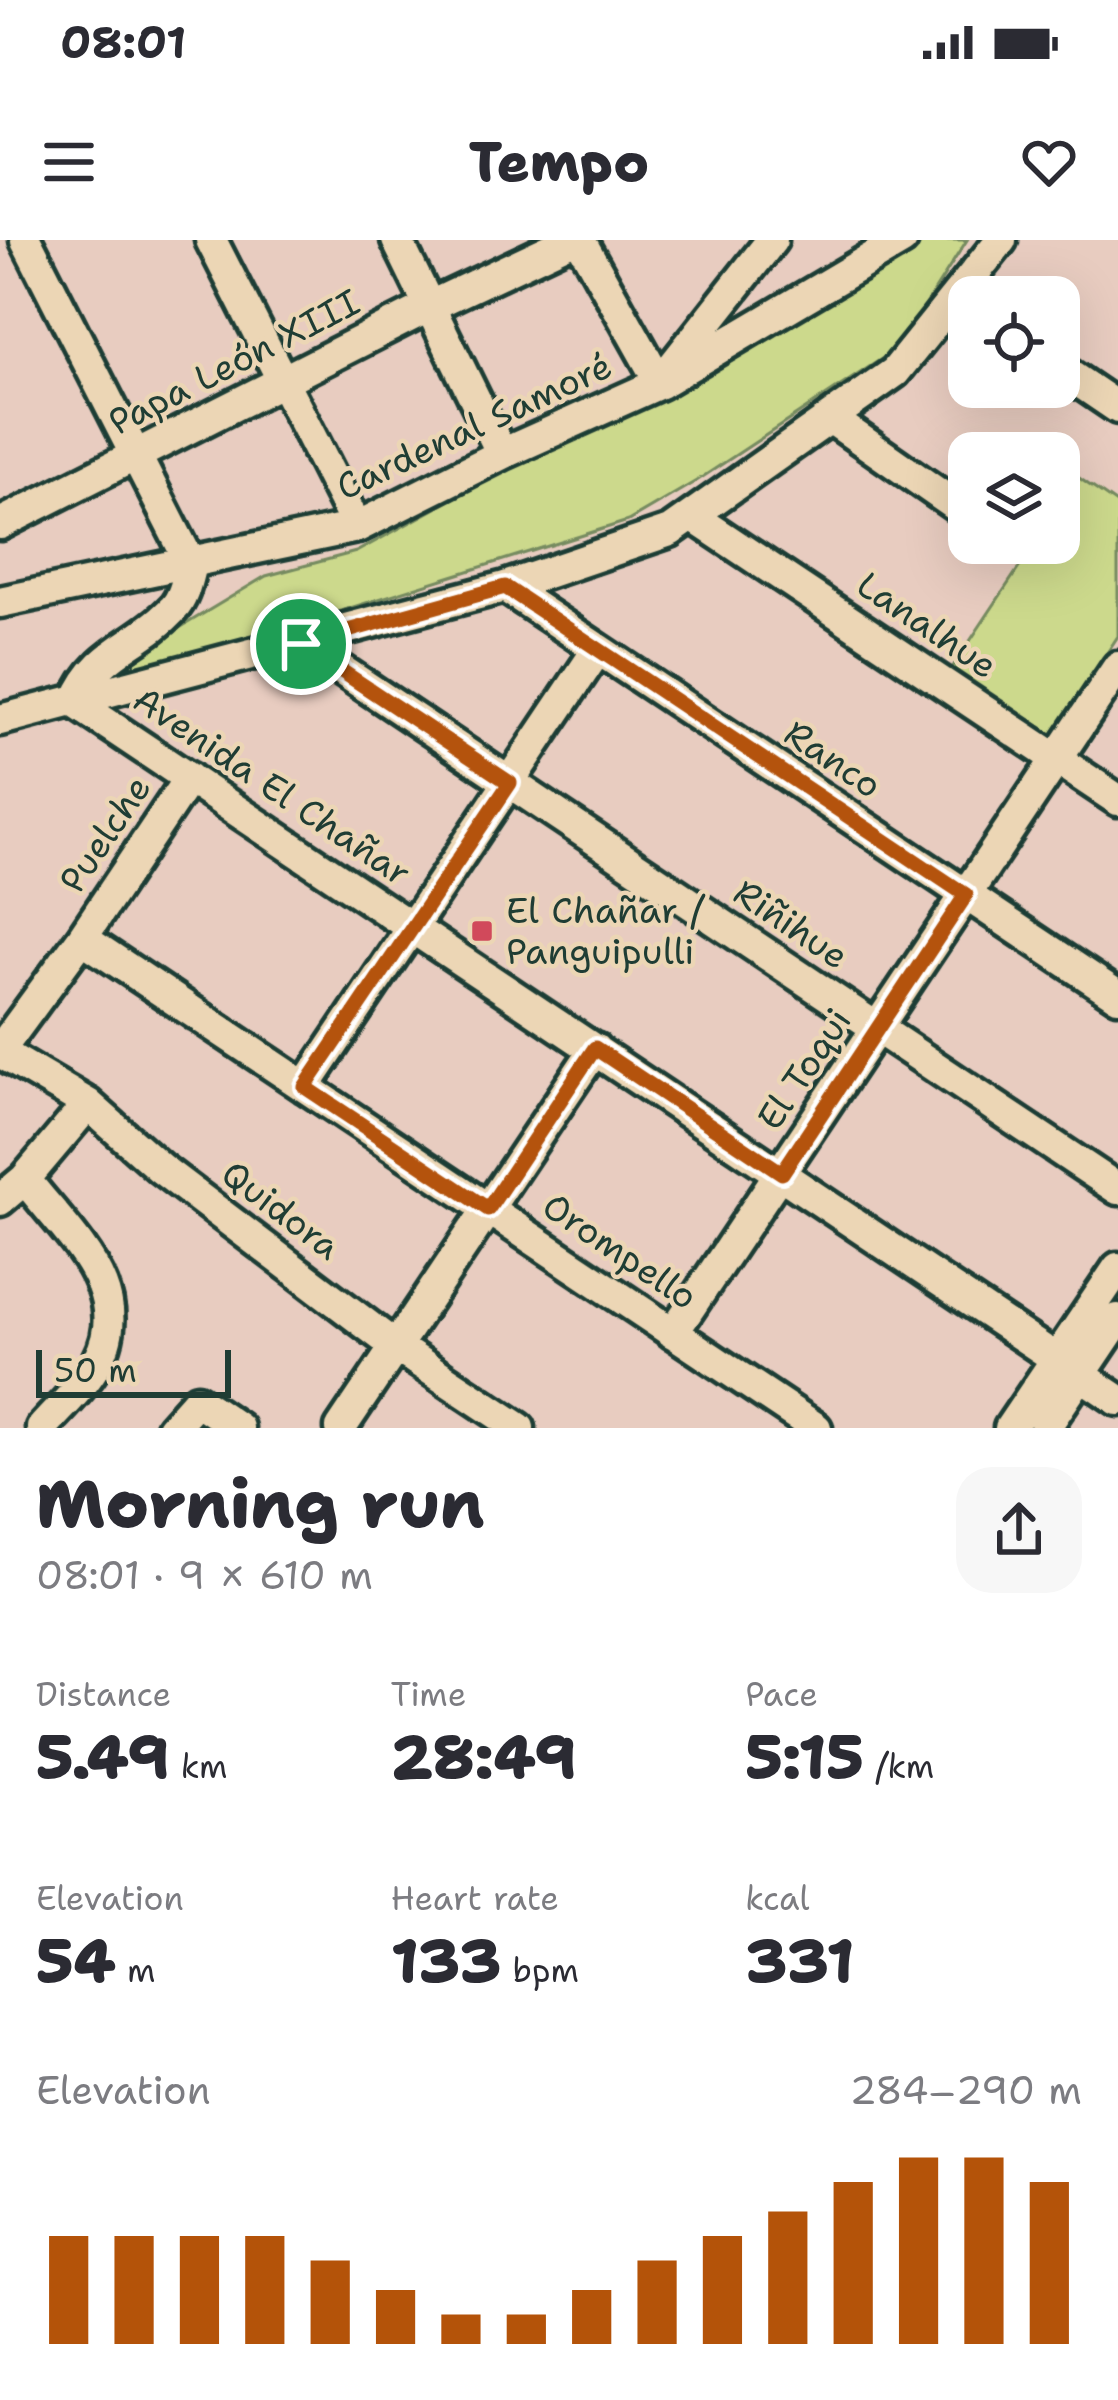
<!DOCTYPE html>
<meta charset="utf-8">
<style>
body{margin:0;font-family:"Shantell Sans",sans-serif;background:#f7f7f7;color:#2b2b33;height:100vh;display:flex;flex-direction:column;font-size:45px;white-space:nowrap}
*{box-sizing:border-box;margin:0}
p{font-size:39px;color:#7c7c81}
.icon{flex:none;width:66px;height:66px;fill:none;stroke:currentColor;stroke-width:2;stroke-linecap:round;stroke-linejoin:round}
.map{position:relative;height:1188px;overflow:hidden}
.panel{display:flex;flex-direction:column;background:#fff;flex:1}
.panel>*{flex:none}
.controls{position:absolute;left:948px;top:36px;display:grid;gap:24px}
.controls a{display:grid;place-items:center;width:132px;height:132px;border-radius:24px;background:#fff;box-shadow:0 12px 48px #0002;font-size:60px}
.scale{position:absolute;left:36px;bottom:30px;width:195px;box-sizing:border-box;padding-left:12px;border:6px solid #1f3d34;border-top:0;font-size:33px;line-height:42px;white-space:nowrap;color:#1f3d34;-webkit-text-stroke:9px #ecd6b5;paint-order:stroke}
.pin{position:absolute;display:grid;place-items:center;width:102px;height:102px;color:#fff;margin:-51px;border:6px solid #fff;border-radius:50%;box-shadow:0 3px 12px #0007}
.round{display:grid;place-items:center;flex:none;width:126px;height:126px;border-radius:36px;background:#f7f7f7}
.summary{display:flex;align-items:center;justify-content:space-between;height:204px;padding:0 36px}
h1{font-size:66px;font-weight:800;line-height:90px}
.stats{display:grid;grid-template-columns:repeat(3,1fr);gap:18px;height:204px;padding:12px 36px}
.stats div{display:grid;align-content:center}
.stats b{font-size:60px;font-weight:800}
.stats small{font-size:33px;font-weight:400}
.stats p{font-size:33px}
.chart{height:336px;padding:24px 36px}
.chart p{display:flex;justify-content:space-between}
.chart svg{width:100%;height:216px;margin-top:12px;stroke:#b45309;stroke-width:6}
.status{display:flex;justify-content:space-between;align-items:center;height:84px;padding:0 60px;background:#fff;direction:ltr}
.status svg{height:33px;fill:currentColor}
header{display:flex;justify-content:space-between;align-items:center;height:156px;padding:0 36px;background:#fff;font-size:54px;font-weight:800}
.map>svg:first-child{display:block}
.green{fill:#ccd98c;stroke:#768b60;stroke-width:3}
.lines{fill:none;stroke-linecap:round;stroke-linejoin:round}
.minor-casing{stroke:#1f3d34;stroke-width:39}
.minor{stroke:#ecd6b5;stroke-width:30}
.route-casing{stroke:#fff;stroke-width:24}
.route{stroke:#b45309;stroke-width:15}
.poi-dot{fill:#d1495b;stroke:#ecd6b5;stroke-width:4.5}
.labels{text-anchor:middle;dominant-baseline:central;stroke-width:9;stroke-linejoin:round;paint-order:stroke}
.street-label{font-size:36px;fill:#1f3d34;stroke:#ecd6b5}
.poi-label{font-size:36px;fill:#1f3d34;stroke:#ecd6b5;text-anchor:start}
</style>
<div class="status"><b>08:01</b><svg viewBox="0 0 49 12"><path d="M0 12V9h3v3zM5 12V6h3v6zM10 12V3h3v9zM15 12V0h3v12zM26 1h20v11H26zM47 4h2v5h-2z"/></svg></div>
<header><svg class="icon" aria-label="menu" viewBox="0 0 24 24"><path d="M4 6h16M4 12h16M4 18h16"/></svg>Tempo<svg class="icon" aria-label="heart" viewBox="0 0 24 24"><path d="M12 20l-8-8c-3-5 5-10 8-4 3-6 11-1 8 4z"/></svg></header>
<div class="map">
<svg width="1118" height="1188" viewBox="0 0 1118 1188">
<rect width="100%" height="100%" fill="#e8ccc0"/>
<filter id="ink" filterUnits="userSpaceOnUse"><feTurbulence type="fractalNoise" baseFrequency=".00833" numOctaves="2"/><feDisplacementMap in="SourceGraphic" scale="24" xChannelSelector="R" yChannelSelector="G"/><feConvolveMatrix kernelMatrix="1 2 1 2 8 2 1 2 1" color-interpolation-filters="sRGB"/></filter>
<g filter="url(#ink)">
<path class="green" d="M 924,0 L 967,0 L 898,108 L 698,240 L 628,281 L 113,442 L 118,425 L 266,336 L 356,312 Z
M 1059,224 L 1118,265 L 1118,396 L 1048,502 L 948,434 L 1032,308 L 1026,303 L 1059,303 Z"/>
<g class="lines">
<g class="minor-casing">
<path id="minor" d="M 26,0 L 191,324
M 211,0 L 357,287
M 397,0 L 502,214
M 580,0 L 660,143
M 672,127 L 772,0
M 1059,128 L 1118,168
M 830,178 L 969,275
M 692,276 L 1118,560
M 0,284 L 430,66 L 570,0
M 1010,303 L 1014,306
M 505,347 L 1118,756
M 0,362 L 357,287 L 502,214 L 660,143 L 902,0
M 301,403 L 1118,949
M 76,463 L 1118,1160
M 76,463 C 97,410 139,406 173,369 C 184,358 187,339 191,324
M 0,480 L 505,347 L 670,291 L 895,132 L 1001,0
M 82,698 L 816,1188
M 0,810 L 82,698 L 189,538
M 0,812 L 88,864 L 160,928 L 395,1106 L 519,1188
M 305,847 L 598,409
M 25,939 C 70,998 142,1055 91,1132 C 78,1152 58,1170 42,1188
M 0,960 L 25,939 L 88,864
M 673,1093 L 1118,427
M 172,1188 L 197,1160 L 238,1188
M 341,1188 L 595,809
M 1010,1188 L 1118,1028
M 1045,1188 L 1118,1079"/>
</g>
<use href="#minor" class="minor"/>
</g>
</g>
<g class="lines" filter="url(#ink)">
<g class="route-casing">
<path id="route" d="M 505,347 L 966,655 L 782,933 L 595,808 L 488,969 L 305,847 L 510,543 L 301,404 Z"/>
</g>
<use href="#route" class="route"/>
</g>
<rect class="poi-dot" x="470" y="679" width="24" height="24" rx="6"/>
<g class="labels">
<g class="street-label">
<text transform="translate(234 122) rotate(-27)">Papa León XIII</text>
<text transform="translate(474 186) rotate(-25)">Cardenal Samoré</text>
<text transform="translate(927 385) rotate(34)">Lanalhue</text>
<text transform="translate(833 519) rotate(34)">Ranco</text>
<text transform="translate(272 546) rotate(34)">Avenida El Chañar</text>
<text transform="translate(105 594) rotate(-56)">Puelche</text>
<text transform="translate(791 684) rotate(34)">Riñihue</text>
<text transform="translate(804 829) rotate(-56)">El Toqui</text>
<text transform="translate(281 970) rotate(37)">Quidora</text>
<text transform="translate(620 1011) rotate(34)">Orompello</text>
</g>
<g class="poi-label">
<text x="506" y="670">El Chañar /<tspan x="506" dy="41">Panguipulli</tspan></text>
</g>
</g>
</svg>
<div class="controls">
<a><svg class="icon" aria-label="locate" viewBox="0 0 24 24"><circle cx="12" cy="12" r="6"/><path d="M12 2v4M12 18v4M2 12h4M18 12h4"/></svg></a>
<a><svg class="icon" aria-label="layers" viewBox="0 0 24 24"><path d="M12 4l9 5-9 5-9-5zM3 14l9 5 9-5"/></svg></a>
</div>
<div class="scale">50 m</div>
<div class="pin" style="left:301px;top:404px;background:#1e9e55"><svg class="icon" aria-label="arrive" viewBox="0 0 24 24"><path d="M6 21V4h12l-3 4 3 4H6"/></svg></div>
</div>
<section class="panel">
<div class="summary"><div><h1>Morning run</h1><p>08:01 · 9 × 610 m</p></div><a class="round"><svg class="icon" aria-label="share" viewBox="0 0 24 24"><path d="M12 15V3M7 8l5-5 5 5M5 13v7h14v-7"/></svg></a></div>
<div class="stats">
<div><p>Distance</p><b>5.49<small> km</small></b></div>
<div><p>Time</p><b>28:49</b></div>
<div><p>Pace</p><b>5:15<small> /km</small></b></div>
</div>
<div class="stats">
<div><p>Elevation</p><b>54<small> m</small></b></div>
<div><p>Heart rate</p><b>133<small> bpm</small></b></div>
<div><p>kcal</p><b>331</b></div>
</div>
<div class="chart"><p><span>Elevation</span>284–290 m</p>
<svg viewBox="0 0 160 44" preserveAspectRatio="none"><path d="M5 44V22M15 44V22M25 44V22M35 44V22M45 44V27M55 44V33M65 44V38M75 44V38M85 44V33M95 44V27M105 44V22M115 44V17M125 44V11M135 44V6M145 44V6M155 44V11"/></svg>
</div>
</section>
